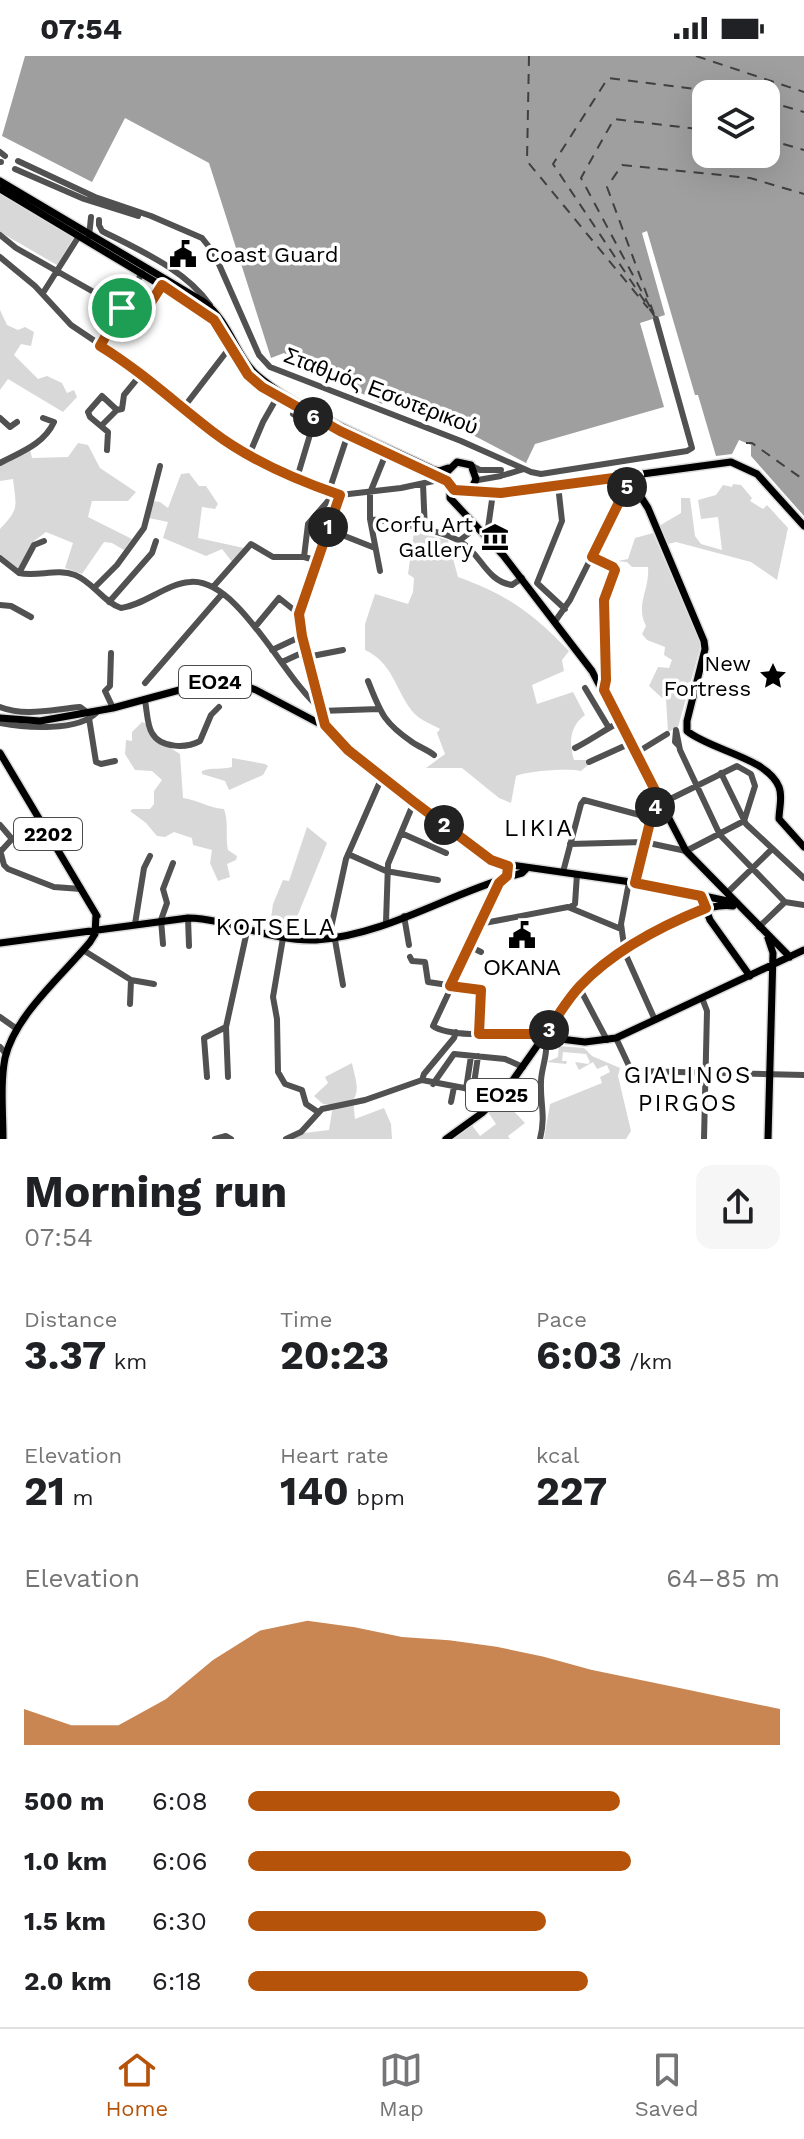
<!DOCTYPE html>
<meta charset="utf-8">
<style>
body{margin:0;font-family:"Work Sans",sans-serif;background:#f6f6f6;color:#202124;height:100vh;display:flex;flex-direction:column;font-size:30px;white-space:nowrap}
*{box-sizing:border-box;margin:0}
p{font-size:26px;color:#757577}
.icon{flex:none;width:44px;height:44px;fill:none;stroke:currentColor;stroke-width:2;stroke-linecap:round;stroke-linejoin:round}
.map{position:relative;height:1083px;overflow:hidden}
.side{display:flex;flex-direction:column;background:#fff;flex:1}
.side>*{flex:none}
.buttons{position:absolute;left:692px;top:24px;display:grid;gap:16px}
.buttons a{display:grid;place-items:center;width:88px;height:88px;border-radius:16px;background:#fff;box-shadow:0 8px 32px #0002;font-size:40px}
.pin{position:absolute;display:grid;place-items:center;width:68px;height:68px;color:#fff;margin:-34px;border:4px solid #fff;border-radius:50%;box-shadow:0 2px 8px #0007}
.km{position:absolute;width:40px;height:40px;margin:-20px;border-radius:50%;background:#222;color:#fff;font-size:22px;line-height:40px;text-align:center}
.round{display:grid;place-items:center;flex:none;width:84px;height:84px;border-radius:16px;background:#f6f6f6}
.summary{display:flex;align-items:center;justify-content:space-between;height:136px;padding:0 24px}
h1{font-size:44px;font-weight:700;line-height:60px}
.stats{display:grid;grid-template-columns:repeat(3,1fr);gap:12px;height:136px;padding:8px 24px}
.stats div{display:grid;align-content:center}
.stats b{font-size:40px;font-weight:700}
.stats small{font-size:22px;font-weight:400}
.stats p{font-size:22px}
.chart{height:224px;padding:16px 24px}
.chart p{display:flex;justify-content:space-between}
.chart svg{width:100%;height:144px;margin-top:8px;fill:#b45309;opacity:.7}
ul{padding:0 24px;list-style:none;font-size:26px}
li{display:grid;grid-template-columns:128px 96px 1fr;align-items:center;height:60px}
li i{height:20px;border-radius:10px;background:#b45309}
.status{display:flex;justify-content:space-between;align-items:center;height:56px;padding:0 40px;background:#fff;direction:ltr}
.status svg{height:22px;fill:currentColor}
.tabs{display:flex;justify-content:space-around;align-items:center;height:112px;border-top:2px solid #e0e0e0;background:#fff;font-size:22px;color:#757577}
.tabs a{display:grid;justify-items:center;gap:4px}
.tabs .active{color:#b45309}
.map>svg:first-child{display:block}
.green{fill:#d8d8d8}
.water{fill:#9f9f9f;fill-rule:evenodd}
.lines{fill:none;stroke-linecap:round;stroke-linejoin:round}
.ferry{stroke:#404040;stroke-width:2;stroke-dasharray:10 8;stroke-linecap:butt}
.major-casing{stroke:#dbdbdb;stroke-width:10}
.minor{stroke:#515151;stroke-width:6}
.major{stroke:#000;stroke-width:7}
.route-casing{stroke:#fff;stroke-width:16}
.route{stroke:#b45309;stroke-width:10}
.labels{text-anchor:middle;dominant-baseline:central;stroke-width:7;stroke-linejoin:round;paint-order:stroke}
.shield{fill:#fff;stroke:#4c4c4c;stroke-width:2}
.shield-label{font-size:20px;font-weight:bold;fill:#000}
.poi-label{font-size:22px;fill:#000;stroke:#fff;text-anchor:end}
.street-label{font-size:22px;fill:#000;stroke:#fff}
.neighbourhood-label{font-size:24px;letter-spacing:2px;fill:#000;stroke:#fff}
</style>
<div class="status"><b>07:54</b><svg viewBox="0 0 49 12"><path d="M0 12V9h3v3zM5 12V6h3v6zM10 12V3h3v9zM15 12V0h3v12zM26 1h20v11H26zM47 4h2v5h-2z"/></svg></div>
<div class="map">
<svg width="804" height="1083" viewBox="0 0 804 1083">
<rect width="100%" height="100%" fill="#fff"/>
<path class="green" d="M 0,138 L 74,181 L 57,209 L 0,176 Z
M 0,254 L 7,269 L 18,274 L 25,271 L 34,276 L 31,290 L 21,288 L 14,299 L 38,323 L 47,320 L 62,327 L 67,337 L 74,334 L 77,341 L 63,356 L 8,323 L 0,334 Z
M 78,387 L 88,389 L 100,412 L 136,436 L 128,445 L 92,445 L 88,461 L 132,483 L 124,494 L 112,487 L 104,486 L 82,518 L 65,512 L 73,487 L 46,476 L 34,485 L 18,513 L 0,498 L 0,473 C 20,452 16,451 13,423 L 0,425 L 0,409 L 30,393 L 32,402 L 68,401 Z
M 189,417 L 199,430 L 206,430 L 218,448 L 215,453 L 202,451 L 198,482 L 244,492 L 233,507 L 222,493 L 206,500 L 163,482 L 168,466 L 149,462 L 153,445 L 160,446 L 168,452 L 181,418 Z
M 733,428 L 741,429 L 752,442 L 750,445 L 763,453 L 767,449 L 788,472 L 777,524 L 751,506 L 676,486 L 668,488 L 659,470 L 681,457 L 681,442 L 690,442 L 695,480 L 701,488 L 722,494 L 718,461 L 701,463 L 698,444 L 716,439 L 723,429 L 732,431 Z
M 414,476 L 448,484 L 458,521 C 508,539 532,557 569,595 L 562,604 L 564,615 L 532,629 L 537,648 L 573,636 L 585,659 C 569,671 569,687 574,704 L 587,704 L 588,709 L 581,715 C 569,712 527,715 516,720 L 511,747 L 499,742 L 462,712 L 426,712 L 445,698 L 437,677 L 440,673 C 431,668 418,663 412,655 C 395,633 393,607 365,594 L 365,568 L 375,538 L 408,548 L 413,536 L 414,522 L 408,518 Z
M 653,477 L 701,589 L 678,671 L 668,676 L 666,643 L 662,642 L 649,630 L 658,611 L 669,612 L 672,604 L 664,599 L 665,591 L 647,584 L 642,578 L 646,570 C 635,548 650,534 648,511 L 632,511 L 627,506 L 606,504 L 597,499 L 618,505 L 628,503 L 635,482 Z
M 142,666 L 147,668 L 161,686 L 180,698 L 183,742 C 197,744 212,753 224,753 C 229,767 225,780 228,794 L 237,800 L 236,804 L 227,808 L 230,821 L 218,825 L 210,807 L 212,794 L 193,789 L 192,782 L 174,776 L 165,781 L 157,780 L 146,767 L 130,755 L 133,753 L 150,753 L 154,748 L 154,735 L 162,724 L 152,715 L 135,714 L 125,698 L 126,684 L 132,685 L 132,676 Z
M 232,702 L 265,708 L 268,710 L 263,719 L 229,734 L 225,725 L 202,718 L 202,715 C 212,711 222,714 232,711 Z
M 307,771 L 327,787 L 297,861 L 295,881 L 269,877 L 273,848 L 283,824 L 289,825 Z
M 559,990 L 584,992 L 592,1000 L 620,1012 L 618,1020 L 631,1075 L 626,1083 L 544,1083 L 550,1048 L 602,1027 L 600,1021 L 610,1016 L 607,1009 L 597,1013 L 593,1006 L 579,1014 L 575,1006 L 588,1008 L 590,1006 L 586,998 L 563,996 L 562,1005 L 567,1005 L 566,1008 L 547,1006 L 558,1001 Z
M 352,1007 C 354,1019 361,1034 353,1044 L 355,1063 L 384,1052 L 391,1068 L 392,1083 L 289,1083 L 304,1077 L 329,1074 L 333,1049 L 323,1048 L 314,1040 L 328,1027 L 325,1021 Z
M 503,1044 L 525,1067 L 508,1080 L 510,1083 L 451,1083 L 471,1068 L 480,1080 L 496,1068 L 488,1056 Z"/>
<path class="water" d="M 25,0 L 804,0 L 804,460 L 751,400 L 751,389 L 739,384 L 732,398 L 716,400 L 698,339 L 695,339 L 647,175 L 642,177 L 665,259 L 640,267 L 664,351 L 535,388 L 526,407 L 389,335 L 382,348 L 284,297 L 271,302 L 209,107 L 125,62 L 92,126 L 2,80 ZM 706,38 L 766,38 L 766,98 L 706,98 Z"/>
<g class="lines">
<path class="ferry" d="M 529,0 L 527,105 L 648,252
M 696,0 L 804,36
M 766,45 L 804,56
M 766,83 L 804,94
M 650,251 L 581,122 L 614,63 L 706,74
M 654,258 L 607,131 L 622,109 L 750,122 L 804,138
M 655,261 L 553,108 L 608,22 L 735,38
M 746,387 L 752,387 L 804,424"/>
<g class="major-casing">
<path id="major" d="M 0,125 L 204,246 C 230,266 236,301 258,320 C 302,357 379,387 432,413 L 439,415 L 448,412
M 0,133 L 204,255 L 217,267 L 246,315 L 259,329 L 347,379 L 447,425 L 454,434 L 482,437 L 509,436 L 731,406 L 757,418 L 804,470
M 447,416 L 457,406 L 471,409 L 476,423 L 473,430 L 466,435
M 623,420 L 624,428 L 629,431 L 634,430 L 648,452 L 704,585 L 705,593 L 687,665 L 687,675 C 710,694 768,702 779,731 C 783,741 779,752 779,763 L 804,791
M 454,434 L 450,437 L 450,442 L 503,499 L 592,615 L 686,795 L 790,901
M 0,662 L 40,665 L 113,652 L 209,626 L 238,627 L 256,634 L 326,671 L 348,694 L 382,721 L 497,807 L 652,829 L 737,847
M 0,697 L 97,860
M 701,840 L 710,864 L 750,920
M 0,887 L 188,862 C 231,863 271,886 316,884 C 388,879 453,835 522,817 L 526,813
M 544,981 L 585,986 L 616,982 L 804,894
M 3,1083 C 3,1056 0,1028 5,1002 C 15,959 62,920 90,886 L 95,878 L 96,859
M 446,1083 L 482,1057 L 506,1034 L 573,939 C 599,905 689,844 733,850
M 768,1083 L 773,897 L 768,882"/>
</g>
<path class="minor" d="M 0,96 L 5,100
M 18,105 L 95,141 L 151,160 L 202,182 L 214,197 L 259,299 L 270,311 L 461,385 L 531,416 L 541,418 L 687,395 L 692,392 L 656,263
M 0,106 L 1,106
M 15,113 L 84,143 L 138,160
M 99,164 L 99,169 L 102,175 C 139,194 186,214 210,249
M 0,179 L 16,192 L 122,252
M 89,181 L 91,161
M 0,201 L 35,230 L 71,269 L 135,312 L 213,376 L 243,397 L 314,430 L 340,439 L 401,432 L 443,423
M 43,237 L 79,180
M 129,240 L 148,251 L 162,229
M 100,290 L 142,217
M 184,351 L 231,290
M 293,358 L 309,366 L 312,372 L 297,422
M 0,362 L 10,371 L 17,366
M 101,370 L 117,354 L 122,353 L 124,339 L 142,317
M 107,394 L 108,376 L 90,361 L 88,356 L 102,340 L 117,354
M 249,399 L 263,366 L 279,338
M 0,407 C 21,396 44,388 54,366 L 43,362
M 472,410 L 480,414 L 501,414
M 504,419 L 524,413
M 478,424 L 501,420
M 423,428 L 425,475
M 558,429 L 562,465 L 537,527 L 565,553
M 329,435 L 348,378
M 370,463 C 393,466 442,474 461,486 C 481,498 486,525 512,529 L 522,522
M 488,472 L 493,437
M 327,473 L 375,492
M 459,485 L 477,471
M 592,501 L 612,510 L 615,514 L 604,544 L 606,626 L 604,634
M 0,502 L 19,517 C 38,521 57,512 75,519 C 93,526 103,546 121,552 C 145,549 165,528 190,526 C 238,521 285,625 320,652
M 315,504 L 304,501 L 308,468 L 335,437
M 380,515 L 370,463 L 370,437 L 387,395
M 19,517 L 34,489 L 44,485
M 213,531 L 251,488 L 273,501 L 304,501
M 94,532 L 117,509 L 144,472 L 160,410
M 109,546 L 152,497 L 156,485
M 0,549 L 11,550 L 31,561
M 556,564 L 570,544 L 627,430
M 255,571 L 279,542 L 299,558
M 272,594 L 302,580
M 111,597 L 110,630 L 105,635 L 113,652
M 307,601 L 343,594
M 282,606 L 306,595
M 368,625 C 381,657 383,666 412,686 C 419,691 428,694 434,699
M 145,627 L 222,538
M 585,632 L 609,672
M 145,645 C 147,654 147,669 152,677 C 161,693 187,692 200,685 L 211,659 L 219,651
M 0,651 C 25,661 54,653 80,651 L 88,657
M 320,655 L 379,653
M 89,662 L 96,706 L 101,708 L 115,705
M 0,667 C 25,672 79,676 97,656
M 326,671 L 302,580 L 299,558 L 340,439
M 679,690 L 675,686 L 676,674 L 680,694 L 720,779 L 785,846 L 804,849
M 575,692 C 591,684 604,674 620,666
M 636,697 L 667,678
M 589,706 L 631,687
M 721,717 L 746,768 L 804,822
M 0,769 L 12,783 L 1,795
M 401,777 L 446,797
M 570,788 L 644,786 L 686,795 L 744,765 L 755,730 L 751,718 L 737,710 L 656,750 L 644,786 L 635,827
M 0,794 L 4,809 L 8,813 L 54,831 L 81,833
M 348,798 L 386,815 L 438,824
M 563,816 L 581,748 L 584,744 L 651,762
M 502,823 L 433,970 C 450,982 510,978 533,978 L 544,981 C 550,996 541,1011 541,1026 C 540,1047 546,1060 540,1083
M 629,826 L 621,868 L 625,897 L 655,964
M 727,837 L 772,793
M 570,851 L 575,848 L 577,818
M 404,860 L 409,889
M 188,862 L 189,890
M 386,866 L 388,808 L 414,746
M 135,868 L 144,812 L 150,800
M 479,868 L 568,851 L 621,873
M 759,871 L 785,846
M 283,882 L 273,941 L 277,963 L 278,1016 L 285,1028 L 302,1034 L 306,1048 L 318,1056
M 163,888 L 161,864 L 167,847 L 163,833 L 173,807
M 469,890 L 481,896
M 83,894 L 131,924 L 154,928
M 410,901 L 412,905 L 425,906 L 428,926 L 481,934 L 479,978
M 343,929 L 335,884 L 329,881 L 346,803 L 382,721
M 579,931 L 607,984
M 702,942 L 707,955 L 704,1083
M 130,948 L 131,924
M 0,961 L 17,973
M 226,971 L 228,1021
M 456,976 L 454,982 L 424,1018 L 422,1024 L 501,1039
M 616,982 L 630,1012 L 635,1015 L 804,1019
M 0,991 L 6,998
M 207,1021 L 204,982 L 226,971 L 247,875
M 433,1028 L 454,998 L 505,1003 L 523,1011
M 466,1033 L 471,1000
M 473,1035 L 478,1000
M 451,1046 L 454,1031
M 215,1083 L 226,1080 L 231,1083
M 286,1083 L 301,1076 L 322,1053 L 365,1044 L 422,1024"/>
<use href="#major" class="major"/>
</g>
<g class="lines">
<g class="route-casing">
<path id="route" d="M 162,229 L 214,264 L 248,319 L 262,331 L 340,375 L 447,425 L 454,434 L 501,437 L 636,419 L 635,429 L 627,430 L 592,501 L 613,511 L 615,514 L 604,544 L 606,624 L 604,634 L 661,746 L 653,754 L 651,762 L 635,827 L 701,840 L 706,852 C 661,870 614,894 580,930 C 566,945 555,964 544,981 L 533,978 L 479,978 L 481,934 L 450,930 L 499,827 L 507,820 L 508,810 L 491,804 L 414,746 L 348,694 L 325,669 L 302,580 L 299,558 L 340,439 C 296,424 250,404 213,376 C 175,347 141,315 100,290 L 129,240 L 148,251 Z"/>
</g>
<use href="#route" class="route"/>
</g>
<defs>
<g id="civic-bare" transform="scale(2.16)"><path d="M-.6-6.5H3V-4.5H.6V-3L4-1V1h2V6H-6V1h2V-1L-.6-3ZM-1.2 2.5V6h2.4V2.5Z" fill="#000" stroke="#fff" stroke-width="2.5" paint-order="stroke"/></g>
<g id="museum-bare" transform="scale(2.16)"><path d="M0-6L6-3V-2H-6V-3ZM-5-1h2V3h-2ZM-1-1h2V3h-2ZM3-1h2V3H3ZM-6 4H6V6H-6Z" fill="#000" stroke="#fff" stroke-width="2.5" paint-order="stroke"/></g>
<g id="sight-bare" transform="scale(2.16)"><path d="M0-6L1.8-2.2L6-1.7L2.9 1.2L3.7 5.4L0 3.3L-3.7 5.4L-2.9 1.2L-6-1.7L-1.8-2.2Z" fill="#000" stroke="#fff" stroke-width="2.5" paint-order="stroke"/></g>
</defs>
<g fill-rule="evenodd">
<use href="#civic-bare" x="183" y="198"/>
<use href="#museum-bare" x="495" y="481"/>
<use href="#sight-bare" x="773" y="620"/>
<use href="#civic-bare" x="522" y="879"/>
</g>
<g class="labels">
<g class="shield">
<rect x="179" y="610" width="72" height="32" rx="6"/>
<rect x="14" y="762" width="68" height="32" rx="6"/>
<rect x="466" y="1023" width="72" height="32" rx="6"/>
</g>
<g class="shield-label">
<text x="215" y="626">ΕΟ24</text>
<text x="48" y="778">2202</text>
<text x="502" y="1039">ΕΟ25</text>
</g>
<g class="poi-label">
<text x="205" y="198" text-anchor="start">Coast Guard</text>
<text x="473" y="468">Corfu Art<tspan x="473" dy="25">Gallery</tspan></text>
<text x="751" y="607">New<tspan x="751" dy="25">Fortress</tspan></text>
<text x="522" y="911" text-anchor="middle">ΟΚΑΝΑ</text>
</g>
<g class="street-label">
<text transform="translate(381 335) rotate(21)">Σταθμός Εσωτερικού</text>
</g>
<g class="neighbourhood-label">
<text x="539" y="772">LIKIA</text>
<text x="276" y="871">KOTSELA</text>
<text x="688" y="1019">GIALINOS<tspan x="688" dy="28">PIRGOS</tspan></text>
</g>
</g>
</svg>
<div class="buttons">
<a><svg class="icon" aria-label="layers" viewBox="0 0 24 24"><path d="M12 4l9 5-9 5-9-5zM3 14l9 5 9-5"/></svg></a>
</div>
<div class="pin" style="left:122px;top:252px;background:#1e9e55"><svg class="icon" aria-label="arrive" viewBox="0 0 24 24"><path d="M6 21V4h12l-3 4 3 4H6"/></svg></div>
<b class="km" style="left:328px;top:471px">1</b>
<b class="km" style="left:444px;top:769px">2</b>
<b class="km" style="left:549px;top:974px">3</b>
<b class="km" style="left:655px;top:751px">4</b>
<b class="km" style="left:627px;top:431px">5</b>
<b class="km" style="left:313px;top:361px">6</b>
</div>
<section class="side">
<div class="summary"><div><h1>Morning run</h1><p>07:54</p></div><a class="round"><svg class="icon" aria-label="share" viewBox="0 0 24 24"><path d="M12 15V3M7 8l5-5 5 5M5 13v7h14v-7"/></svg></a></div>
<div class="stats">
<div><p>Distance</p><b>3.37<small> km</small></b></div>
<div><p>Time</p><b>20:23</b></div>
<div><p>Pace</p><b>6:03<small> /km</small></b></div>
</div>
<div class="stats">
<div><p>Elevation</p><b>21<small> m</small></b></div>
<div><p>Heart rate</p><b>140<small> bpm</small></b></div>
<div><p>kcal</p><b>227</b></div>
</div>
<div class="chart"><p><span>Elevation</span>64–85 m</p>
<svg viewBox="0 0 160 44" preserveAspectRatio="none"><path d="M0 44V33L10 38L20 38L30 30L40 18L50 9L60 6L70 8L80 11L90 12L100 14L110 17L120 21L130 24L140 27L150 30L160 33V44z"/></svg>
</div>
<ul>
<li><b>500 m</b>6:08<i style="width:70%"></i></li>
<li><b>1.0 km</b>6:06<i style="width:72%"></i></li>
<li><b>1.5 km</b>6:30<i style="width:56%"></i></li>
<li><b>2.0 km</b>6:18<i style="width:64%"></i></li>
</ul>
</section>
<nav class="tabs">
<a class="active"><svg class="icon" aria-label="home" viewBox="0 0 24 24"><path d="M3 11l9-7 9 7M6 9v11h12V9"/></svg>Home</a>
<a><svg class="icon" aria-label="map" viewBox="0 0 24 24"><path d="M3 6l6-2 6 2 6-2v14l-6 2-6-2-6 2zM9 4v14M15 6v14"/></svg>Map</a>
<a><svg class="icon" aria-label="saved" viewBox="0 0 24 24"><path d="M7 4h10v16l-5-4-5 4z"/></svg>Saved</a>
</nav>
